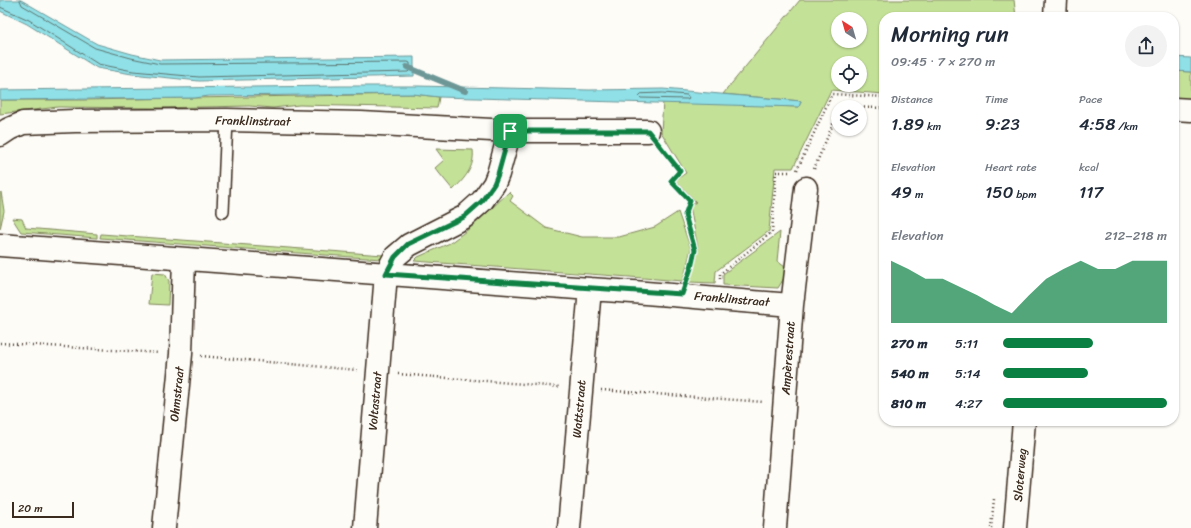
<!DOCTYPE html>
<meta charset="utf-8">
<style>
body{margin:0;font-family:Sriracha,sans-serif;background:#f2f2f3;color:#1f2937;height:100vh;display:flex;flex-direction:column;font-size:15px;white-space:nowrap}
*{box-sizing:border-box;margin:0}
p{font-size:13px;color:#747a83}
.icon{flex:none;width:22px;height:22px;fill:none;stroke:currentColor;stroke-width:2;stroke-linecap:round;stroke-linejoin:round}
.map{position:relative;flex:1;overflow:hidden}
.side{position:absolute;left:879px;top:12px;width:300px;height:414px;display:flex;flex-direction:column;background:#fff;border-radius:16px;box-shadow:0 1px 3px #0004}
.side>*{flex:none}
.needle{width:26px;rotate:323deg}
.fabs{position:absolute;left:831px;top:12px;display:grid;gap:8px}
.fabs a{display:grid;place-items:center;width:36px;height:36px;border-radius:50%;background:#fff;box-shadow:0 1px 3px #0004;font-size:20px}
.scale{position:absolute;left:12px;bottom:10px;width:62px;box-sizing:border-box;padding-left:4px;border:2px solid #3b2a1e;border-top:0;font-size:11px;line-height:14px;white-space:nowrap;color:#3b2a1e;-webkit-text-stroke:3px #fdfcf7;paint-order:stroke}
.pin{position:absolute;display:grid;place-items:center;width:34px;height:34px;color:#fff;margin:-17px;border-radius:8px;box-shadow:0 2px 6px #0006}
.round{display:grid;place-items:center;flex:none;width:42px;height:42px;border-radius:21px;background:#f2f2f3}
.overview{display:flex;align-items:center;justify-content:space-between;height:68px;padding:0 12px}
h1{font-size:22px;font-weight:600;line-height:30px}
.figures{display:grid;grid-template-columns:repeat(3,1fr);gap:6px;height:68px;padding:4px 12px}
.figures div{display:grid;align-content:center}
.figures b{font-size:17px;font-weight:600}
.figures small{font-size:11px;font-weight:400}
.figures p{font-size:11px}
.chart{height:112px;padding:8px 12px}
.chart p{display:flex;justify-content:space-between}
.chart svg{width:100%;height:72px;margin-top:4px;fill:#0b8043;opacity:.7}
ul{padding:0 12px;list-style:none;font-size:13px}
li{display:grid;grid-template-columns:64px 48px 1fr;align-items:center;height:30px}
li i{height:10px;border-radius:5px;background:#0b8043}
.map>svg:first-child{display:block}
.green{fill:#c4e198;stroke:#80865b;fill-rule:evenodd}
.water{fill:#8fe0e7;stroke:#6d9797}
.lines{fill:none;stroke-linecap:round;stroke-linejoin:round}
.shore{stroke:#5d736e;stroke-width:1}
.stream{stroke:#6d9797;stroke-width:6}
.service-casing{stroke:#3b2a1e;stroke-width:14}
.minor-casing{stroke:#3b2a1e;stroke-width:25}
.path{stroke:#3b2a1e;stroke-width:2.5;stroke-dasharray:1 3;stroke-linecap:butt}
.service{stroke:#fdfcf7;stroke-width:11}
.minor{stroke:#fdfcf7;stroke-width:22}
.route-casing{stroke:#fff;stroke-width:8}
.route{stroke:#0b8043;stroke-width:5}
.labels{text-anchor:middle;dominant-baseline:central;stroke-width:3;stroke-linejoin:round;paint-order:stroke}
.street-label{font-size:12px;fill:#3b2a1e;stroke:#fdfcf7}
</style>
<div class="map">
<svg width="1191" height="528" viewBox="0 0 1191 528">
<rect width="100%" height="100%" fill="#fdfcf7"/>
<filter id="ink" filterUnits="userSpaceOnUse"><feTurbulence type="fractalNoise" baseFrequency=".025" numOctaves="2"/><feDisplacementMap in="SourceGraphic" scale="8" xChannelSelector="R" yChannelSelector="G"/><feConvolveMatrix kernelMatrix="1 2 1 2 8 2 1 2 1" color-interpolation-filters="sRGB"/></filter>
<g filter="url(#ink)">
<path class="green" d="M 800,0 L 1014,0 L 1016,17 L 884,17 L 884,94 L 831,90 L 793,168 L 775,168 L 769,231 L 716,271 L 715,283 L 689,282 L 698,249 L 690,206 L 696,202 L 675,180 L 686,173 L 661,132 L 663,102 L 799,107 L 801,101 L 723,94 ZM 838,19 L 860,19 L 860,41 L 838,41 ZM 838,63 L 860,63 L 860,85 L 838,85 Z
M 1174,71 L 1191,72 L 1191,100 L 1174,99 Z
M 413,94 L 439,97 L 437,108 L 299,105 L 273,108 L 249,106 L 155,108 L 58,107 L 0,114 L 0,100 L 82,100 Z
M 436,149 L 473,150 C 475,167 465,178 453,190 L 435,168 L 444,160 Z
M 1,192 L 4,211 L 0,229 L 0,193 Z
M 509,192 L 513,196 L 510,201 L 546,228 L 582,237 L 619,237 L 655,227 L 678,212 L 691,249 L 683,281 L 414,261 L 418,257 L 450,243 L 474,225 Z
M 12,218 L 22,219 L 26,228 L 97,234 L 97,238 L 21,232 Z
M 780,232 L 777,261 L 789,270 L 778,288 L 723,285 L 723,274 Z
M 101,234 L 383,255 L 382,259 L 352,257 L 100,238 Z
M 152,273 L 165,274 L 169,281 L 168,305 L 149,304 Z"/>
<path class="water" d="M 0,0 L 21,0 L 97,44 L 132,54 L 160,60 L 414,57 L 414,76 L 199,81 L 132,74 L 97,68 L 27,24 L 0,11 Z
M 1174,57 L 1191,58 L 1191,72 L 1174,71 Z
M 338,86 L 417,86 L 589,90 L 663,89 L 801,101 L 799,107 L 439,97 L 413,94 L 209,96 L 195,98 L 0,100 L 0,90 Z"/>
<g class="lines">
<path class="shore" d="M 0,7 L 29,20 L 98,64 L 133,71 L 199,77 L 408,72 L 410,70 L 410,63 L 408,62 L 160,64 L 131,58 L 95,48 L 22,5 L 20,0
M 663,93 L 687,95 L 689,98 L 687,99 L 641,98 L 639,96 L 641,94 Z"/>
<path class="stream" d="M 407,67 L 465,91"/>
<g class="service-casing">
<path id="service" d="M 223,212 L 227,120"/>
</g>
<g class="minor-casing">
<path id="minor" d="M 1055,17 L 1056,0
M 1174,109 L 1191,110
M 0,135 L 9,129 L 23,123 L 75,121 L 227,120 L 361,123 L 510,131 L 648,131
M 0,245 L 590,289 C 657,293 724,300 792,305
M 164,528 L 181,354 L 184,259
M 365,528 L 386,274 L 395,257 L 409,245 L 464,217 L 482,201 L 494,184 L 498,174 L 510,131
M 569,528 L 590,289
M 775,528 L 792,305 L 806,188
M 1015,528 L 1024,421"/>
</g>
<path class="path" d="M 840,107 L 884,108 L 883,131
M 661,147 L 680,171 L 671,181 L 690,201 L 685,215 L 695,250 L 688,275
M 814,169 L 838,112
M 797,170 L 832,94 L 884,97
M 720,279 L 720,274 L 772,232 L 776,172 L 791,172
M 0,343 L 160,353
M 201,356 L 357,370
M 398,374 L 561,387
M 601,390 L 764,402
M 991,528 L 994,499"/>
<use href="#service" class="service"/>
<use href="#minor" class="minor"/>
</g>
</g>
<g class="lines" filter="url(#ink)">
<g class="route-casing">
<path id="route" d="M 510,131 L 648,131 L 680,171 L 671,181 L 690,201 L 685,215 L 695,250 L 691,268 L 682,294 L 386,274 L 395,257 L 408,244 L 464,217 L 482,201 L 494,184 L 498,174 Z"/>
</g>
<use href="#route" class="route"/>
</g>
<g class="labels">
<g class="street-label">
<text transform="translate(253 121) rotate(1)">Franklinstraat</text>
<text transform="translate(732 299) rotate(5)">Franklinstraat</text>
<text transform="translate(788 358) rotate(-86)">Ampèrestraat</text>
<text transform="translate(177 394) rotate(-84)">Ohmstraat</text>
<text transform="translate(375 401) rotate(-85)">Voltastraat</text>
<text transform="translate(579 409) rotate(-85)">Wattstraat</text>
<text transform="translate(1020 475) rotate(-85)">Sloterweg</text>
</g>
</g>
</svg>
<div class="fabs">
<a><svg class="needle" viewBox="-14 -14 28 28"><path d="M0-13l5 13h-10z" fill="#e53935"/><path d="M0 13l5-13h-10z" fill="#747a83"/></svg></a>
<a><svg class="icon" aria-label="locate" viewBox="0 0 24 24"><circle cx="12" cy="12" r="6"/><path d="M12 2v4M12 18v4M2 12h4M18 12h4"/></svg></a>
<a><svg class="icon" aria-label="layers" viewBox="0 0 24 24"><path d="M12 4l9 5-9 5-9-5zM3 14l9 5 9-5"/></svg></a>
</div>
<div class="scale">20 m</div>
<div class="pin" style="left:510px;top:131px;background:#1e9e55"><svg class="icon" aria-label="arrive" viewBox="0 0 24 24"><path d="M6 21V4h12l-3 4 3 4H6"/></svg></div>
<section class="side">
<div class="overview"><div><h1>Morning run</h1><p>09:45 · 7 × 270 m</p></div><a class="round"><svg class="icon" aria-label="share" viewBox="0 0 24 24"><path d="M12 15V3M7 8l5-5 5 5M5 13v7h14v-7"/></svg></a></div>
<div class="figures">
<div><p>Distance</p><b>1.89<small> km</small></b></div>
<div><p>Time</p><b>9:23</b></div>
<div><p>Pace</p><b>4:58<small> /km</small></b></div>
</div>
<div class="figures">
<div><p>Elevation</p><b>49<small> m</small></b></div>
<div><p>Heart rate</p><b>150<small> bpm</small></b></div>
<div><p>kcal</p><b>117</b></div>
</div>
<div class="chart"><p><span>Elevation</span>212–218 m</p>
<svg viewBox="0 0 160 44" preserveAspectRatio="none"><path d="M0 44V6L10 11L20 17L30 17L40 22L50 27L60 33L70 38L80 27L90 17L100 11L110 6L120 11L130 11L140 6L150 6L160 6V44z"/></svg>
</div>
<ul>
<li><b>270 m</b>5:11<i style="width:55%"></i></li>
<li><b>540 m</b>5:14<i style="width:52%"></i></li>
<li><b>810 m</b>4:27<i style="width:100%"></i></li>
</ul>
</section>
</div>
